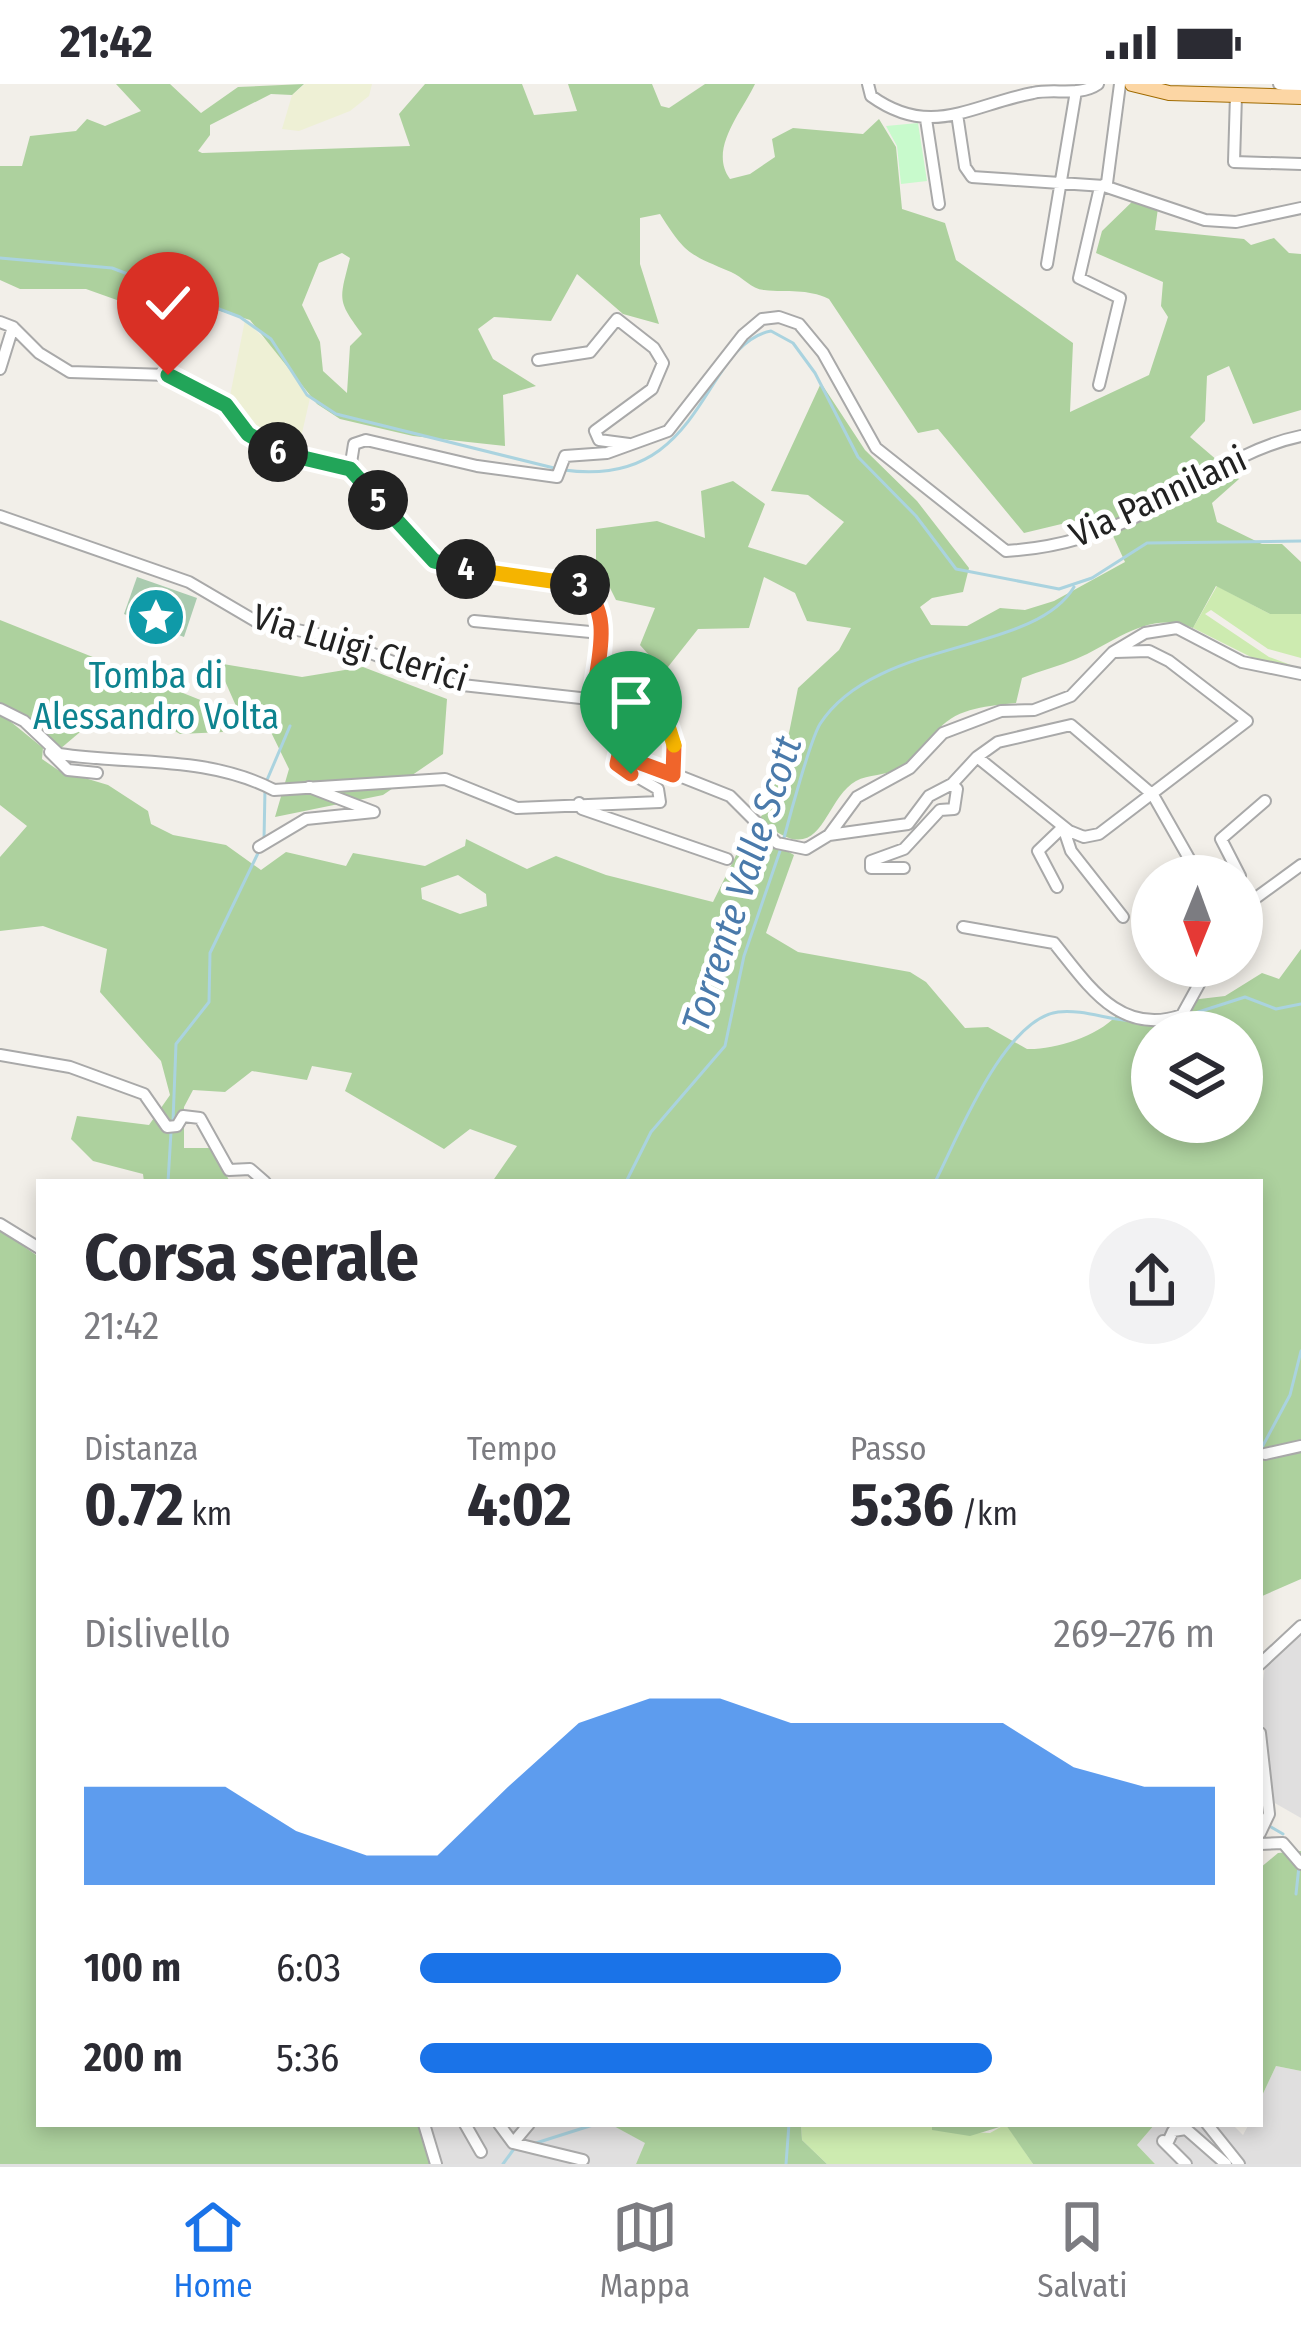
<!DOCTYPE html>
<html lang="it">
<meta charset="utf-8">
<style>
body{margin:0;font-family:"Fira Sans Condensed",sans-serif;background:#f2f2f3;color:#2b2b33;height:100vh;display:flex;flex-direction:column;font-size:45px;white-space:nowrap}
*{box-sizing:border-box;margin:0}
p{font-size:39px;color:#7c7c81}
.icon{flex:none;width:66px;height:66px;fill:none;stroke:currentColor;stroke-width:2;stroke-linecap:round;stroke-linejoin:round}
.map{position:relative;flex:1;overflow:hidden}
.details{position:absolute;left:36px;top:1095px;width:1227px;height:948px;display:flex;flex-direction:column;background:#fff;border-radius:0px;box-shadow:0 6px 18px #0003}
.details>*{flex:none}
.needle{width:78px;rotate:181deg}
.controls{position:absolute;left:1131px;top:771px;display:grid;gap:24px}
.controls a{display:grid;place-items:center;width:132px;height:132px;border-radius:50%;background:#fff;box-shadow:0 6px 18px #0003;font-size:60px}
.pin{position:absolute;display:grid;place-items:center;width:102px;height:102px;color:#fff;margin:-123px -51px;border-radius:50% 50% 50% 0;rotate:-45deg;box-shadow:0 0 12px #0007}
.pin .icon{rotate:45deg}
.km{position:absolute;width:60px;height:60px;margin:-30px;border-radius:50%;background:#222;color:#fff;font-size:33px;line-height:60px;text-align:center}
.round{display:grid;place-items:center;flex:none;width:126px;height:126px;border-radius:63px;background:#f2f2f3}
.headline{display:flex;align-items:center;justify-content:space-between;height:204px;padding:0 48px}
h1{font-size:66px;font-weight:700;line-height:90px}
.metrics{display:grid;grid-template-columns:repeat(3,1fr);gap:18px;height:204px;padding:12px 48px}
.metrics div{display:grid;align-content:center}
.metrics b{font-size:60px;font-weight:700}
.metrics small{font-size:33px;font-weight:400}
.metrics p{font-size:33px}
.chart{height:336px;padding:24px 48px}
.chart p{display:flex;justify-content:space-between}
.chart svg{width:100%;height:216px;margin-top:12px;fill:#1a73e8;opacity:.7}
ul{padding:0 48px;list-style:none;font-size:39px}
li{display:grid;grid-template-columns:192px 144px 1fr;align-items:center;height:90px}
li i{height:30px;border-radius:15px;background:#1a73e8}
.status{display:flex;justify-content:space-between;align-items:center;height:84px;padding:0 60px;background:#fff;direction:ltr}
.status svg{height:33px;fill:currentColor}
.tabs{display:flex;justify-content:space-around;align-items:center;height:168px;border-top:3px solid #e1e1e2;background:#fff;font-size:33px;color:#7c7c81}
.tabs a{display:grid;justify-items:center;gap:6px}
.tabs .active{color:#1a73e8}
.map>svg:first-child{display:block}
.residential{fill:#e0dfdf}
.farmland{fill:#eef0d5}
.grass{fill:#cdebb0}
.forest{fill:#add19e;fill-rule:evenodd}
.cemetery{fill:#aacbaf}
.park{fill:#c8facc}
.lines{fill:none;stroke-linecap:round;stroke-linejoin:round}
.stream{stroke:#aad3df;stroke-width:3}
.minor-casing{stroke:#a9a9a9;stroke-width:14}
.major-casing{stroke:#a06b00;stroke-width:16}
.minor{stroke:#fff;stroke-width:10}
.major{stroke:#fcd6a4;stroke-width:14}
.split-1-casing{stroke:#fff;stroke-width:24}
.split-2-casing{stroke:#fff;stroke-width:24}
.split-3-casing{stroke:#fff;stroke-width:24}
.split-4-casing{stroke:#fff;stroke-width:24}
.split-5-casing{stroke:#fff;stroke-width:24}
.split-6-casing{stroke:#fff;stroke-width:24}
.split-7-casing{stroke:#fff;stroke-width:24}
.split-1{stroke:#f0652b;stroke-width:15}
.split-2{stroke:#f5b400;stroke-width:15}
.split-3{stroke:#f0652b;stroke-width:15}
.split-4{stroke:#f5b400;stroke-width:15}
.split-5{stroke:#22a559;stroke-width:15}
.split-6{stroke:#22a559;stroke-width:15}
.split-7{stroke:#22a559;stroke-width:15}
.labels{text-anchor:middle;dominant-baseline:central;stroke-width:10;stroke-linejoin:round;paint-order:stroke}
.street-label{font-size:36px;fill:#222;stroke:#fff}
.culture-label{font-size:36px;fill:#0d838f;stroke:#fff}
.water-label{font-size:39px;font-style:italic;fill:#4a7aab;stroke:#fff}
</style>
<div class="status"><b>21:42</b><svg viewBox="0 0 49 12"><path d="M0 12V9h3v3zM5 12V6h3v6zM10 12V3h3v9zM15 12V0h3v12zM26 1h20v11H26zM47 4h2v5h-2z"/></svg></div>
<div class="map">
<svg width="1301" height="2080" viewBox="0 0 1301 2080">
<rect width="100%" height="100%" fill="#f2efe9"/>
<path class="residential" d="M 1301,1548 L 1301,1734 L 1273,1718 L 1260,1619 L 1265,1582 Z
M 1276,1982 L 1301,1987 L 1301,2080 L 1155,2080 L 1137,2061 L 1155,2040 L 1232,2040 L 1243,2051 L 1249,2040 L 1260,2040 L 1260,2016 Z
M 430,2040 L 610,2040 L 646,2059 L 636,2080 L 442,2080 Z"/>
<path class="farmland" d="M 305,0 L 372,0 L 369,12 L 350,27 L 299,47 L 282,45 L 292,11 Z
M 245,236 L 273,263 L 310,314 L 297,371 L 259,353 L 229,317 Z"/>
<path class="grass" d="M 1217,502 L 1270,530 L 1301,530 L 1301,574 L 1268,565 L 1211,526 L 1205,530 L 1269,573 L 1299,584 L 1261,578 L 1193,544 Z
M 801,2040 L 932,2040 L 933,2046 L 990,2049 L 1006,2040 L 1033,2080 L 827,2080 L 802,2056 Z"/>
<path class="forest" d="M 116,0 L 170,0 L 201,29 L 238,3 L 304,0 L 292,11 L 271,10 L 210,41 L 210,51 L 198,67 L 202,69 L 410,62 L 399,30 L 425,0 L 522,0 L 534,31 L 577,27 L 568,0 L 652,0 L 661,22 L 669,24 L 705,0 L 755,0 C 742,28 708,65 730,95 L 750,90 L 775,73 L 772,55 L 793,44 L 863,50 L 879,35 L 896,63 L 902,125 L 945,139 L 956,176 L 1073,259 L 1070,328 L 1149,291 L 1168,233 L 1161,222 L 1163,198 L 1096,169 L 1102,147 L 1138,112 L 1158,124 L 1155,146 L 1244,155 L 1251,161 L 1274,154 L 1289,169 L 1301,170 L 1301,326 L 1253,340 L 1229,282 L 1207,292 L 1205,337 L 1190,353 L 1239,395 L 1212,419 L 1217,438 L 1262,460 L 1282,460 L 1301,478 L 1301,530 L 1270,530 L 1216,502 L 1193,544 C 1149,525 1114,559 1076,575 C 1059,582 1040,587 1022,594 L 1016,619 C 990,622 958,623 939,645 C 926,659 917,673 900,684 C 886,692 868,690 856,697 C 821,717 823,792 759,734 L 773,722 L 775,679 L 789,649 L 798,604 L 839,566 L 851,544 L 807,537 L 795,509 L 764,493 L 749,544 L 698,545 L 664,588 L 640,561 L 655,524 L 616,516 L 596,476 L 596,445 L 657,437 L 705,454 L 701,407 L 733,397 L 765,420 L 748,463 L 806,481 L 844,438 L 808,411 L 771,407 L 821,299 L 865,366 L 917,417 L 969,484 L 963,508 L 932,514 L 920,523 L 931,541 L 967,542 L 1000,524 L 1025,526 L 1054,517 L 1125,478 L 1103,430 L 1024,449 L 938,345 L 918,349 L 829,215 C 806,204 789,209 764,206 C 751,205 743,193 731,188 C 689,170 686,171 660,130 L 640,134 L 640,180 L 659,240 L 623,230 L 577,190 L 551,237 L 494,233 L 478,245 L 493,275 L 536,302 L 503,311 L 505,362 L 413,352 L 340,335 L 317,320 L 250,236 L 204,222 L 164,200 L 159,231 L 86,205 L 20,205 L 0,196 L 0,82 L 22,82 L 30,52 L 76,47 L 87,35 L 105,42 L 141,27 ZM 342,169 L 350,174 C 339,217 337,216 362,250 L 350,262 L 347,309 L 323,287 L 320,258 L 302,221 L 319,179 Z
M 0,536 L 213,621 L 223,648 L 180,650 L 153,635 L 122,632 L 94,645 L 86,643 L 60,665 L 32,637 L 0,620 Z
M 217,579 L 302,593 L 363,583 L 447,615 L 443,670 L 383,711 L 275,733 L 289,685 L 267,640 L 240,631 Z
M 0,629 L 43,664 L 42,675 L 58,686 L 108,701 L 148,727 L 151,740 L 173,751 L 226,761 L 261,786 L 286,768 L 346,782 L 353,769 L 425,782 L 465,762 L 466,755 L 527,785 L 556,772 L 606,791 L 713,818 L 745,753 L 772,758 L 794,771 L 766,849 L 798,868 L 910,888 L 926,898 L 965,944 L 988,943 L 1027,965 C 1056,966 1107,950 1122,924 L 1144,935 L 1169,934 L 1191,916 L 1225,912 L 1262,889 L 1279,895 L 1301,865 L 1301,1495 L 1260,1513 L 1260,1098 L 492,1098 L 517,1062 L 470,1045 L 444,1065 L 345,1007 L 352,989 L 312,982 L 307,996 L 252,987 L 225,1008 L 193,1006 L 184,1023 L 184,1064 L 212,1064 L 230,1098 L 144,1098 L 143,1090 L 93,1077 L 71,1055 L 77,1032 L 149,1041 L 170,1011 L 161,977 L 100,908 L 107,865 L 43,842 L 0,847 L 0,773 L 27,742 L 0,721 ZM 458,791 L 486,810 L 487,822 L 460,830 L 422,815 L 421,804 ZM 1152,948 L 1242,948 L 1242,1038 L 1152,1038 Z
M 0,1146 L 39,1173 L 39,2040 L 430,2040 L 442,2080 L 0,2080 Z
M 1301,1767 L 1301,1987 L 1276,1982 L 1260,2016 L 1260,1784 L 1278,1769 Z
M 610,2040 L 801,2040 L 802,2056 L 827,2080 L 636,2080 L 645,2059 Z
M 932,2040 L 1155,2040 L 1137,2061 L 1155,2080 L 1033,2080 L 1006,2041 L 970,2052 L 932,2046 Z"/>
<path class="cemetery" d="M 137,493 L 197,514 L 184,553 L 124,530 Z"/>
<path class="park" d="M 918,39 L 927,97 L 901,100 L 897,62 L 886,42 Z"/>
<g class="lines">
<path class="stream" d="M 0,174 L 112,184 L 240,233 L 271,255 L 307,311 L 336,330 L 554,384
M 564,386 C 706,406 701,260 771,247 L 793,259 L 815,289 L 858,373 L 916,432 L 956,485 L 1059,505 L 1092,494 L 1147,459 L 1301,457
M 267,696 L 290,642
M 784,754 C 790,731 810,657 820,640 C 875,554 1034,571 1074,503
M 264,756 L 265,705
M 1189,931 L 1245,913 L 1276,925 L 1301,920
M 173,1037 L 176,960 L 209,918 L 210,869 L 260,765
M 168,1098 L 171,1048
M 626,1098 L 651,1048 L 725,962 L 744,872 L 781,764
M 935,1098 C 958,1053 1004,935 1058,928 C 1083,925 1108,936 1133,937
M 1260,1367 L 1290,1311 L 1301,1267
M 1271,1743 L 1283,1750
M 1296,1810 L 1299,1782
M 536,2059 L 596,2040
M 503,2080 L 516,2062
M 786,2080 L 789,2040"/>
<g class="minor-casing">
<path id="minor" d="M 868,0 L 871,12 C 931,55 970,21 1033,9 C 1055,4 1079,13 1098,0
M 1279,0 L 1301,5
M 1236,11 L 1234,78 L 1301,80
M 957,30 L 965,83 L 972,93 L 1104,102 L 1205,136 L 1236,138 L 1301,124
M 926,35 L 939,120
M 1047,180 L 1076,7
M 0,238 L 13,243 L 0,285
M 13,243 L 39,269 L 70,288 L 168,291 L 226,321 L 261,361 L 350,385
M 538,276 L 590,268 L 617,235 L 654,264 L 663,279 L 652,305 L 595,347 L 599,356 L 629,360
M 1099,301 L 1120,214 L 1079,194 L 1100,103 L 1107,99 L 1120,0
M 0,432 L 189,498 L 257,538 L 332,553 L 444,599 L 662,623 L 674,657 L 673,691
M 474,537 L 601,549
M 593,614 L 600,519 L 566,496 L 441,482 L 350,385 L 354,360 L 366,356 L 477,382 L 557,393 L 565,372 L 607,369 L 668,347 L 743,251 L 762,235 L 779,233 L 799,240 L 823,269 L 876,364 L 1006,467 C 1057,464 1104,450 1149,426 C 1200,399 1243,364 1301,352
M 0,625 L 24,637 L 59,670 C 131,681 207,671 274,706 L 445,695 L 517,724 L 660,718 L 658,705 L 620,683 L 616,674
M 50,668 L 68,686 L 97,689
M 977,673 L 998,658 L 1071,641 L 1153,711 L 1199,792
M 616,674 L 629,672 L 730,712 L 777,759 L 806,765 L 829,751 L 857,713 L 910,684 L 943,649 L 1001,627 L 1034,626 L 1071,612 L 1113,568 L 1145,549 L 1177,544 L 1242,578 L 1301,590
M 952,700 L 977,673 L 1069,747 L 1084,753 L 1099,750 L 1247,637 L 1169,577 L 1149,567 L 1115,568
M 579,719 L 582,725 L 727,775
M 829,751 L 908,740 L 929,712 L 952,700 L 957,705 L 954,725 L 940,726 L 904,765 L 871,777 L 871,784 L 904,784
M 259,763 L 306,735 L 374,728 L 309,703
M 1240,792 L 1221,755 L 1265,717
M 1057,803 L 1038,767 L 1063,743 L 1071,767 L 1123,833
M 1242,824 L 1301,781
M 963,843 L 1054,859 C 1088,901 1120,953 1182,931 L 1209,882
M 0,971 L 70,983 L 144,1010 L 167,1043 L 177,1042 L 183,1032 L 200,1034 L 229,1086 L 250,1085 L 265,1098
M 0,1140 L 39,1164
M 1265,1370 L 1301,1362
M 1260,1580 L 1301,1542
M 1260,1649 L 1269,1730 L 1260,1749
M 1260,1760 L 1283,1759 L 1301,1780
M 424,2040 L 436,2080
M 465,2040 L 481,2068
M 499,2040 L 513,2059 L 583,2076
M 1207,2040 L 1239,2080
M 1163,2057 L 1186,2080
M 513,2059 L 529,2040
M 1167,2060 L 1173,2047 L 1186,2045 L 1226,2080"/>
</g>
<g class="major-casing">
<path id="major" d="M 1132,0 L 1169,9 L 1301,13"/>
</g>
<use href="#minor" class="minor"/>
<use href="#major" class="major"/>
</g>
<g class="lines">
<g class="split-1-casing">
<path id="split-1" d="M 631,690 L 617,680 L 619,671 L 673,691 L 674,661"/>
</g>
<g class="split-2-casing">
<path id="split-2" d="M 594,608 L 593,614 L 662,623 L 674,661"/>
</g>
<g class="split-3-casing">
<path id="split-3" d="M 580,501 C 613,527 599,570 594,608"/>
</g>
<g class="split-4-casing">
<path id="split-4" d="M 466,485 L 580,501"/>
</g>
<g class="split-5-casing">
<path id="split-5" d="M 378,416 L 434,477 L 466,485"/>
</g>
<g class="split-6-casing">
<path id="split-6" d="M 278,368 L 350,385 L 378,416"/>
</g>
<g class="split-7-casing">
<path id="split-7" d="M 168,291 L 226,321 L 248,350 L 278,368"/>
</g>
<use href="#split-1" class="split-1"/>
<use href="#split-2" class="split-2"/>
<use href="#split-3" class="split-3"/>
<use href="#split-4" class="split-4"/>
<use href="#split-5" class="split-5"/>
<use href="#split-6" class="split-6"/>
<use href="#split-7" class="split-7"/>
</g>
<defs>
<g id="sight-disc" transform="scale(3)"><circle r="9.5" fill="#0f9aa8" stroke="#fff"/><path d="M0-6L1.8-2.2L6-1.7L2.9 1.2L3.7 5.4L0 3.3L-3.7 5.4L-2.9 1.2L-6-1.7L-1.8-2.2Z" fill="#fff"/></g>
</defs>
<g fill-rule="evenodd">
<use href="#sight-disc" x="156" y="533"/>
</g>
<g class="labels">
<g class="street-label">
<text transform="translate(1158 413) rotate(-25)">Via Pannilani</text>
<text transform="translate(360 564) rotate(17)">Via Luigi Clerici</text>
</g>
<g class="culture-label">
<text x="156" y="592">Tomba di<tspan x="156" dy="41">Alessandro Volta</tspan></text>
</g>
<g class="water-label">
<text transform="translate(742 800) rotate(-72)">Torrente Valle Scott</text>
</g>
</g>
</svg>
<div class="controls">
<a><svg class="needle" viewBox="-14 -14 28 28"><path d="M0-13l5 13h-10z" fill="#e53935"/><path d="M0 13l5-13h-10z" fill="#7c7c81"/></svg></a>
<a><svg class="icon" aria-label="layers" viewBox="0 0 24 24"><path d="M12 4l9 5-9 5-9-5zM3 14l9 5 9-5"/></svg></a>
</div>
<div class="pin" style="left:631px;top:690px;background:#1e9e55"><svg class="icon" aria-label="arrive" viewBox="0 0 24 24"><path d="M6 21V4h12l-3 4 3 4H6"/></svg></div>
<div class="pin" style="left:168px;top:291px;background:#d93025"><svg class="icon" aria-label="check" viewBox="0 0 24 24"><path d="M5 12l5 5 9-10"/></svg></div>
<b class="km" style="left:580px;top:501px">3</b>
<b class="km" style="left:466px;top:485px">4</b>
<b class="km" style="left:378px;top:416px">5</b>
<b class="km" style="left:278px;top:368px">6</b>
<section class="details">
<div class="headline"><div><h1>Corsa serale</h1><p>21:42</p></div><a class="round"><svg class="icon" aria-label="share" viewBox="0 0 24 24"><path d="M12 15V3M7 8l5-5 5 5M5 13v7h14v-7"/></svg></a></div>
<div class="metrics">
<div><p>Distanza</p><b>0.72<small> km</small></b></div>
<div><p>Tempo</p><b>4:02</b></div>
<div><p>Passo</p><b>5:36<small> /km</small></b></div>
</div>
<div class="chart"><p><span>Dislivello</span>269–276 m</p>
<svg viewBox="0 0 160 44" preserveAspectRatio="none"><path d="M0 44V24L10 24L20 24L30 33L40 38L50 38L60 24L70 11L80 6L90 6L100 11L110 11L120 11L130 11L140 20L150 24L160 24V44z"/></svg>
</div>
<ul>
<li><b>100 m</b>6:03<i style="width:53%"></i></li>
<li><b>200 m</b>5:36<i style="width:72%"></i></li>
</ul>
</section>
</div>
<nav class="tabs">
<a class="active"><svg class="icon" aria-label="home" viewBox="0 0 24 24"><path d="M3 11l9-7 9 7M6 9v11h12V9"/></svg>Home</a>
<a><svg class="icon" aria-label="map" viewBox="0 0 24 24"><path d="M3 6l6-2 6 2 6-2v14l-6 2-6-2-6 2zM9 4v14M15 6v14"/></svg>Mappa</a>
<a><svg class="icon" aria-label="saved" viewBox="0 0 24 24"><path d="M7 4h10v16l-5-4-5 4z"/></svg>Salvati</a>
</nav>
